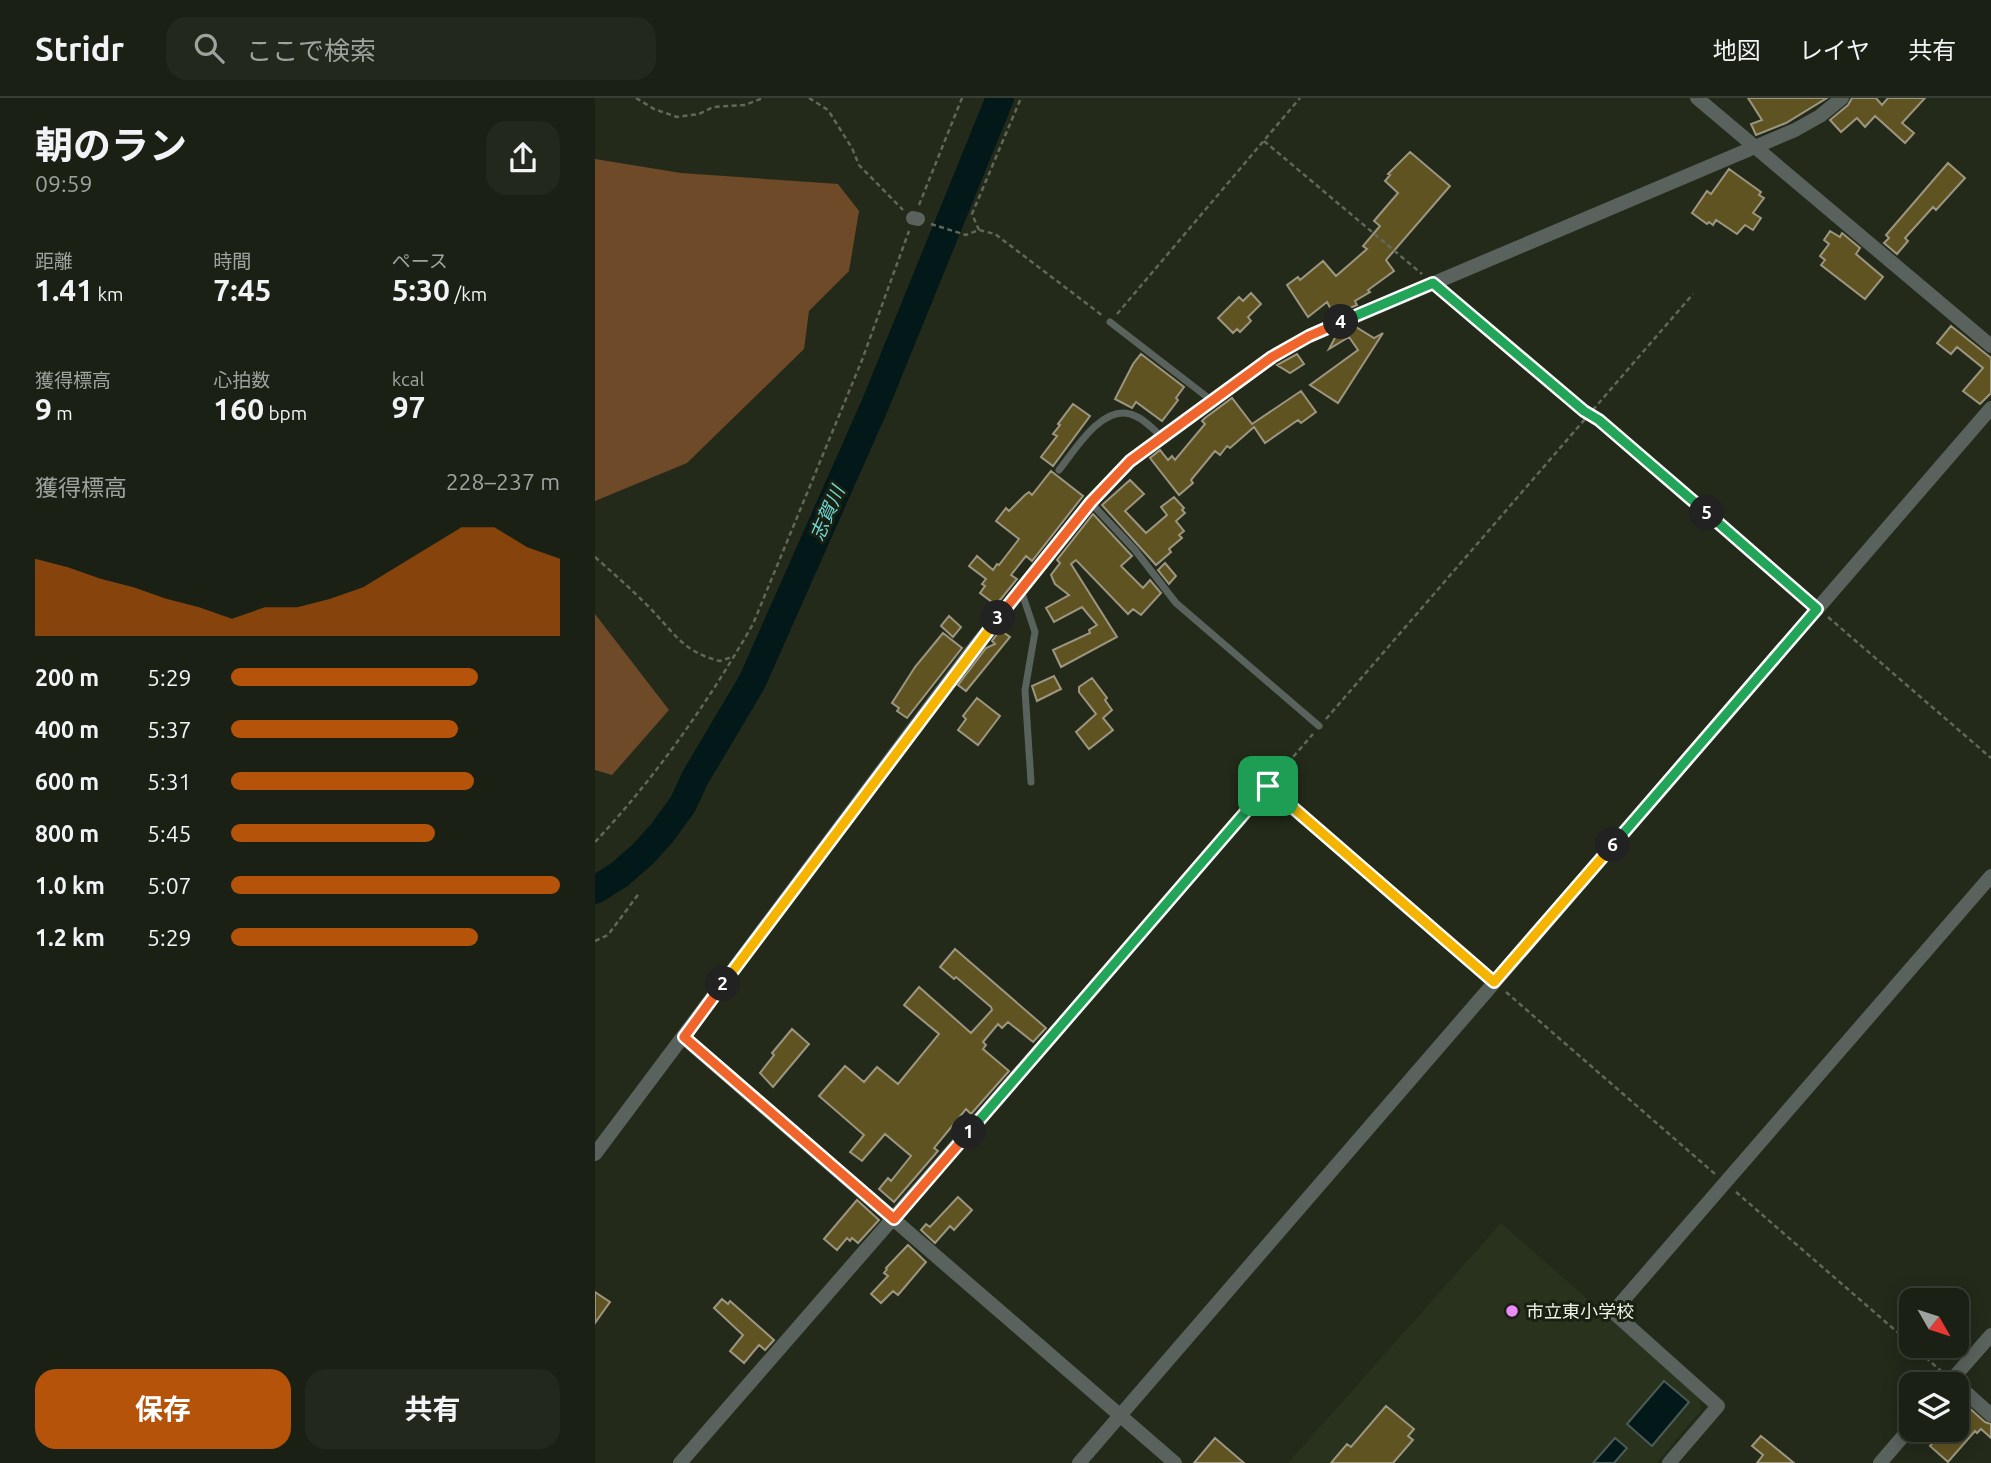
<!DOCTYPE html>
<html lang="ja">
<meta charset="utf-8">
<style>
body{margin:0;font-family:Ubuntu,"Noto Sans JP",sans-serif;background:#23281d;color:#f1f3f6;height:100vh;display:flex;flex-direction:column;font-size:26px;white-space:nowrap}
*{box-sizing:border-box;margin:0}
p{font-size:23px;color:#9fa3a0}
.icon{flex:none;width:38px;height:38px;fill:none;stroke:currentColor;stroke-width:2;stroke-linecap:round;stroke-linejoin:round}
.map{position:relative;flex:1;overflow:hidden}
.details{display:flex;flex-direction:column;background:#1a2014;width:595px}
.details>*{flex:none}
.needle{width:46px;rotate:129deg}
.fabs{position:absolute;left:1304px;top:1190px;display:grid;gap:14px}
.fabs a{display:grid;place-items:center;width:70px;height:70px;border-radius:14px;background:#1a2014;box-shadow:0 4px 18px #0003,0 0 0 2px #383e34;font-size:35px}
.pin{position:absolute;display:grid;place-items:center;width:60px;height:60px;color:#fff;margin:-30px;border-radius:14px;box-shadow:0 4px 10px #0006}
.km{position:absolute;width:35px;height:35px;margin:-18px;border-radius:50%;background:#222;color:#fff;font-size:19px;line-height:35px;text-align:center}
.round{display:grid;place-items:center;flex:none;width:74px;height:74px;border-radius:21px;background:#23281d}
.summary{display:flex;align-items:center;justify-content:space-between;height:119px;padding:0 35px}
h1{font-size:38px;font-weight:700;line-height:52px}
.stats{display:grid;grid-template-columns:repeat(3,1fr);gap:10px;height:119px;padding:7px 35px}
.stats div{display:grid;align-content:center}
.stats b{font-size:30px;font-weight:700}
.stats small{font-size:19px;font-weight:400}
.stats p{font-size:19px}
.chart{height:196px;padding:14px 35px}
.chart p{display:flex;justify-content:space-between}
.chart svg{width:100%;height:126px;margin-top:7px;fill:#b45309;opacity:.7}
.cta{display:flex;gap:14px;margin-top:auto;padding:14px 35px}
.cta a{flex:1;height:80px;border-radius:21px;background:#b45309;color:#fff;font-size:28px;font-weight:700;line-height:80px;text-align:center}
.cta a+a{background:#23281d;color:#f1f3f6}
ul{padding:0 35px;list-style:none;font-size:23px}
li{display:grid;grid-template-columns:112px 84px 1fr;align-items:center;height:52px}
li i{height:18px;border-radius:9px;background:#b45309}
header{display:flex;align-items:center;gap:42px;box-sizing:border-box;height:98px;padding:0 35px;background:#1a2014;border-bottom:2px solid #383e34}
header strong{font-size:33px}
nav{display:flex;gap:38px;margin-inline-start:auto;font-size:24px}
.search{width:490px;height:63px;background:#23281d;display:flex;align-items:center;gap:18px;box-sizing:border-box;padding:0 24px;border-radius:21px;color:#9fa3a0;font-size:26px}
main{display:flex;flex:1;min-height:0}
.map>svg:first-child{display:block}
.built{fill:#28321c}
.forest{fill:#6f4a29}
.water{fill:#031818;stroke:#4a5a56;stroke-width:2}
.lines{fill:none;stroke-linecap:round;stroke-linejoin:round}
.river{stroke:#031818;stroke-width:28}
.building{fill:#605322;stroke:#9c9681;stroke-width:2}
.path{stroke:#616859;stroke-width:2.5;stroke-dasharray:5 3.5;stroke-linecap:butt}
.service{stroke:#59625d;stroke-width:7}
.minor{stroke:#59625d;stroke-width:14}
.split-1-casing{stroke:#fff;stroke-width:14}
.split-2-casing{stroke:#fff;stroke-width:14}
.split-3-casing{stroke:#fff;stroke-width:14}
.split-4-casing{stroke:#fff;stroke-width:14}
.split-5-casing{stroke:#fff;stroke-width:14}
.split-6-casing{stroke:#fff;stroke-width:14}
.split-7-casing{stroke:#fff;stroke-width:14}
.split-1{stroke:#22a559;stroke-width:9}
.split-2{stroke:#f0652b;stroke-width:9}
.split-3{stroke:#f5b400;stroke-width:9}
.split-4{stroke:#f0652b;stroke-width:9}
.split-5{stroke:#22a559;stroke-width:9}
.split-6{stroke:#22a559;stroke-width:9}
.split-7{stroke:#f5b400;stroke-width:9}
.poi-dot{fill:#ec8cfa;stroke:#192011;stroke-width:2.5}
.labels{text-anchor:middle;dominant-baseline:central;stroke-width:6;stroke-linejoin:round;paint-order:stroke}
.poi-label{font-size:18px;fill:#eef3e8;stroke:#192011;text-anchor:start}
.water-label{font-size:19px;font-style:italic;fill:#6ed9d8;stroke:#192011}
</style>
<header>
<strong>Stridr</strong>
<div class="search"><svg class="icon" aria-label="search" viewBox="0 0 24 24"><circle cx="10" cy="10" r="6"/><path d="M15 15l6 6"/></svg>ここで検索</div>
<nav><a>地図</a><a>レイヤ</a><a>共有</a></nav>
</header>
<main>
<section class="details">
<div class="summary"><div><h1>朝のラン</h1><p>09:59</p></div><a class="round"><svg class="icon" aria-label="share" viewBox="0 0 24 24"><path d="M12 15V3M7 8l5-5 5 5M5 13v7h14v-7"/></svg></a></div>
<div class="stats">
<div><p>距離</p><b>1.41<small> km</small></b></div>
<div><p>時間</p><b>7:45</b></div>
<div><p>ペース</p><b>5:30<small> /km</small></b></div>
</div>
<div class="stats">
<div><p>獲得標高</p><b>9<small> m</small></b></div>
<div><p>心拍数</p><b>160<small> bpm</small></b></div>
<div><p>kcal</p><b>97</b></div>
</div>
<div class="chart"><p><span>獲得標高</span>228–237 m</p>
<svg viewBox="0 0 160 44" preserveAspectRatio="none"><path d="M0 44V17L10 20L20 24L30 27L40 31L50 34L60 38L70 34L80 34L90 31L100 27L110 20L120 13L130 6L140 6L150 13L160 17V44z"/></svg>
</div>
<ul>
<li><b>200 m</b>5:29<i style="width:75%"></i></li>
<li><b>400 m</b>5:37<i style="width:69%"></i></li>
<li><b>600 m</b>5:31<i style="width:74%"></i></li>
<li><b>800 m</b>5:45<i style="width:62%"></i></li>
<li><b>1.0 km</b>5:07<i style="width:100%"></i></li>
<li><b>1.2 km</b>5:29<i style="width:75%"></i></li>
</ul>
<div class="cta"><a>保存</a><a>共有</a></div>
</section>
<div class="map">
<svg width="1396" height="1365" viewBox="0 0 1396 1365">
<rect width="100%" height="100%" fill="#232a1a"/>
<path class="built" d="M 906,1125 L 1105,1300 L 1106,1312 L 1062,1365 L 693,1365 Z"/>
<path class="forest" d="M 0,61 L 86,75 L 243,86 L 264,113 L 254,173 L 214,213 L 209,251 L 92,365 L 0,403 Z
M 0,516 L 74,612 L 17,677 L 0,672 Z"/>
<path class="water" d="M 1069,1283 L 1094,1304 L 1057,1348 L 1032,1326 Z
M 1020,1340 L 1032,1350 L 1019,1365 L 998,1365 Z"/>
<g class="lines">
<path class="river" d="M 0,792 L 24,777 L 48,756 L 67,735 L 88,706 L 100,680 L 157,584 L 280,307 L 405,0"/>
</g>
<path class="building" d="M 1153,0 L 1232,0 L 1191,25 L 1161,37 L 1156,26 L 1167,22 Z
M 1257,0 L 1281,0 L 1287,7 L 1293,0 L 1330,0 L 1307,25 L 1319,35 L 1310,45 L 1280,18 L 1270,29 L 1262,20 L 1246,34 L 1235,22 L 1253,7 Z
M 815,54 L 855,88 L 791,162 L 799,173 L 773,192 L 775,194 L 760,203 L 762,207 L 739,217 L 732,204 L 713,219 L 692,187 L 703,179 L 705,182 L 728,163 L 741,178 L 772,151 L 768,148 L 785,128 L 779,123 L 803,95 L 790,83 L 795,77 L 793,76 Z
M 1353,65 L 1370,80 L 1341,112 L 1338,109 L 1310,140 L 1313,143 L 1302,156 L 1289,145 L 1294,140 L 1291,137 Z
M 1134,71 L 1166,94 L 1164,97 L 1169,100 L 1158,115 L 1166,120 L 1158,132 L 1150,127 L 1142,136 L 1121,122 L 1118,127 L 1114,124 L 1112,126 L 1097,115 L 1112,93 L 1116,96 Z
M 1235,133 L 1245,139 L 1247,135 L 1265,150 L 1261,156 L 1288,179 L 1270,201 L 1226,167 L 1230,162 L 1225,158 L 1234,146 L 1229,142 Z
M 656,195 L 666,206 L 653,219 L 656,223 L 645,234 L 642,231 L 638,235 L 623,220 L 644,199 L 648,203 Z
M 1356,228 L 1396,260 L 1396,295 L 1385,306 L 1368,293 L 1388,270 L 1362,249 L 1356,256 L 1342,245 Z
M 761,229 L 779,240 L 788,235 L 743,305 L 715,287 L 763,252 L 754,239 L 734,251 L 742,236 Z
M 546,256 L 589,289 L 581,300 L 583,302 L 567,323 L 541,304 L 537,310 L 520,301 L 538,266 Z
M 702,256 L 709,266 L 695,275 L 682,267 Z
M 706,293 L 721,314 L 706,325 L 703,322 L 670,345 L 659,329 L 635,350 L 632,348 L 625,357 L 620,353 L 596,382 L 598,385 L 584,397 L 555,360 L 565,352 L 573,362 L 577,358 L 580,362 L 610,326 L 607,323 L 610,320 L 637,300 L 657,326 Z
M 478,306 L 495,318 L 458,368 L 446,359 L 462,338 L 458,336 L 465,327 L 463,326 Z
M 456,373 L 488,398 L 437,463 L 431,458 L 416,477 L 422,481 L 401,507 L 385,495 L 390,488 L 387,486 L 391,481 L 374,468 L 382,458 L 398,472 L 402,466 L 404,467 L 424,441 L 401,423 L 411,410 L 414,413 L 430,397 L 434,394 L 437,397 Z
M 535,382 L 549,396 L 530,413 L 551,435 L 572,417 L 566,409 L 579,399 L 589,410 L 587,412 L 590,415 L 581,423 L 589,433 L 584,437 L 587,440 L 574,451 L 576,454 L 561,467 L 507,407 Z
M 498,416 L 537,458 L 526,468 L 548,490 L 555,482 L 566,495 L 546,517 L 538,511 L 533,516 L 481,462 L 476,466 L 522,539 L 466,569 L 458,552 L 495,535 L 494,532 L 502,527 L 487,509 L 459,524 L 451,510 L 474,497 L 460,486 L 456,477 L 465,465 L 462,462 Z
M 570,465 L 581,478 L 574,486 L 563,472 Z
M 354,518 L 366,529 L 358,539 L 346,528 Z
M 405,532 L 415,539 L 371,593 L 363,587 L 391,550 L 400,546 L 397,543 Z
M 348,535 L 367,550 L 312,620 L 302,613 L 304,610 L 297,605 L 320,569 Z
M 459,578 L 466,591 L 442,603 L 437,588 Z
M 497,580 L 512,600 L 510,602 L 517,612 L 508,620 L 518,632 L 494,651 L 481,634 L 501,616 L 484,594 L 484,589 Z
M 382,600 L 405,618 L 383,647 L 363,632 L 371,621 L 368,618 Z
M 360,851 L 451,930 L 438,944 L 413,924 L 407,930 L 403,926 L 388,944 L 391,947 L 388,951 L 414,973 L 376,1016 L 371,1011 L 339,1050 L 343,1053 L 299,1104 L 284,1091 L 293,1080 L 296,1083 L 316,1058 L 290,1036 L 267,1063 L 255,1054 L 269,1037 L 224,998 L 250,968 L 269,984 L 282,969 L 303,986 L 344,936 L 309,907 L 324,889 L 376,935 L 397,912 L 396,909 L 361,879 L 359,881 L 345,869 Z
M 197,931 L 214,946 L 178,989 L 165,975 L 179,957 L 177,955 Z
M 363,1099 L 377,1112 L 359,1132 L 355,1128 L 340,1145 L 326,1132 L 331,1126 L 335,1129 Z
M 262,1102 L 284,1122 L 263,1145 L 257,1140 L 255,1143 L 252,1140 L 242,1152 L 229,1141 Z
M 313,1147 L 331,1164 L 303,1197 L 298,1193 L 286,1205 L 276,1196 L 293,1178 L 289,1175 L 292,1171 L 291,1170 Z
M 0,1194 L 15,1204 L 0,1225 Z
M 127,1201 L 133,1206 L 135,1203 L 179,1242 L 170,1252 L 164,1247 L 149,1265 L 135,1253 L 148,1237 L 119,1210 Z
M 1362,1299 L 1390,1324 L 1396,1326 L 1396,1340 L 1386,1331 L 1382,1335 L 1380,1333 L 1353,1364 L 1335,1348 L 1349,1332 L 1362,1332 Z
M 791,1308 L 819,1331 L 813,1338 L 818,1342 L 798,1365 L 736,1365 L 752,1346 L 756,1349 Z
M 1166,1338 L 1199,1365 L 1162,1365 L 1168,1357 L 1157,1348 Z
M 620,1340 L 649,1365 L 599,1365 Z"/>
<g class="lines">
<path class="path" d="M 41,0 L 59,11 L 82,19 L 104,16 L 118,9 L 150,7 L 168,0
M 214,0 L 233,12 L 257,50 L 264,67 L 308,112
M 669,43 L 827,176
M 324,107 L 367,0
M 336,126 L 371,137 L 384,132 L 400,136 L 508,218
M 384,132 L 377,116 L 426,0
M 851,196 L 989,313 L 1004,322 L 1212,501
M 522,216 L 705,0
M 0,459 C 18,475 36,491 53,508 C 78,533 87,554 125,563 L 140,558
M 1233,519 L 1396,660
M 731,621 L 1098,196
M 673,688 L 890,876
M 0,744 C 61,679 114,603 158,526 L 267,262 L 314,133
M 0,843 L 13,837 L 45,794
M 911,894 L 1120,1076
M 470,922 L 718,636
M 1141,1094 L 1316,1246
M 1318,1248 L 1346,1273"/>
<path class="service" d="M 515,224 L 616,302
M 464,372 C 480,352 506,308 535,316 C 547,319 558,331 567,339
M 496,405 L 540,452 L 581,505 L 724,628
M 426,492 L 440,534 L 430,592 L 436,684"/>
<path class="minor" d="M 1102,0 L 1396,248
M 318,120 L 323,121
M 88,939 L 580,1365
M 0,1056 L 375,555 L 496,404 L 535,363 L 567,339 L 677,259 L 714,238 L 1200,32 L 1225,18 L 1247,0
M 1357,1282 L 1396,1317
M 1353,1286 L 1396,1237
M 85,1365 L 461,933
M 484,1365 L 1396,310
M 1074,1365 L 1123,1308 L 1018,1214 L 1396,778
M 1285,1365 L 1316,1329"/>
</g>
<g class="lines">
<g class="split-1-casing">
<path id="split-1" d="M 374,1034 L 673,688"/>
</g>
<g class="split-2-casing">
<path id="split-2" d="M 128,886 L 89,939 L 299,1121 L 374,1034"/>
</g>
<g class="split-3-casing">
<path id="split-3" d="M 128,886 L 403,520"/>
</g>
<g class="split-4-casing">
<path id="split-4" d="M 403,520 L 496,404 L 535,363 L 677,259 L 714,238 L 746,224"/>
</g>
<g class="split-5-casing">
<path id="split-5" d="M 746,224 L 838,185 L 989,313 L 1004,322 L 1112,415"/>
</g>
<g class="split-6-casing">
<path id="split-6" d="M 1018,747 L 1222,511 L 1112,415"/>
</g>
<g class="split-7-casing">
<path id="split-7" d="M 673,688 L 899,884 L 1018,747"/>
</g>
<use href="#split-1" class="split-1"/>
<use href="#split-2" class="split-2"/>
<use href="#split-3" class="split-3"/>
<use href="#split-4" class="split-4"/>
<use href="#split-5" class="split-5"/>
<use href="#split-6" class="split-6"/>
<use href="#split-7" class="split-7"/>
</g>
<circle class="poi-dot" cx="917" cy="1213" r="7"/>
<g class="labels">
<g class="poi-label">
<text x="931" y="1213">市立東小学校</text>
</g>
<g class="water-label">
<text transform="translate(232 415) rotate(-66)">志賀川</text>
</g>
</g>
</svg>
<div class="fabs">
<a><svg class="needle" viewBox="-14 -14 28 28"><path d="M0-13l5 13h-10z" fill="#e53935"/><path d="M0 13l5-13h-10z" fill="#9fa3a0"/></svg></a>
<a><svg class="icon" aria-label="layers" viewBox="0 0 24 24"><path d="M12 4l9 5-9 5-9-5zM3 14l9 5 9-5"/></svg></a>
</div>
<div class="pin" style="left:673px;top:688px;background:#1e9e55"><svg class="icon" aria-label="arrive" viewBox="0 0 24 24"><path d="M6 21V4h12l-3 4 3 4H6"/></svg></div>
<b class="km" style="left:374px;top:1034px">1</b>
<b class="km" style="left:128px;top:886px">2</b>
<b class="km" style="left:403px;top:520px">3</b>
<b class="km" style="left:746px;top:224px">4</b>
<b class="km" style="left:1112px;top:415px">5</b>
<b class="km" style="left:1018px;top:747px">6</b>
</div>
</main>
